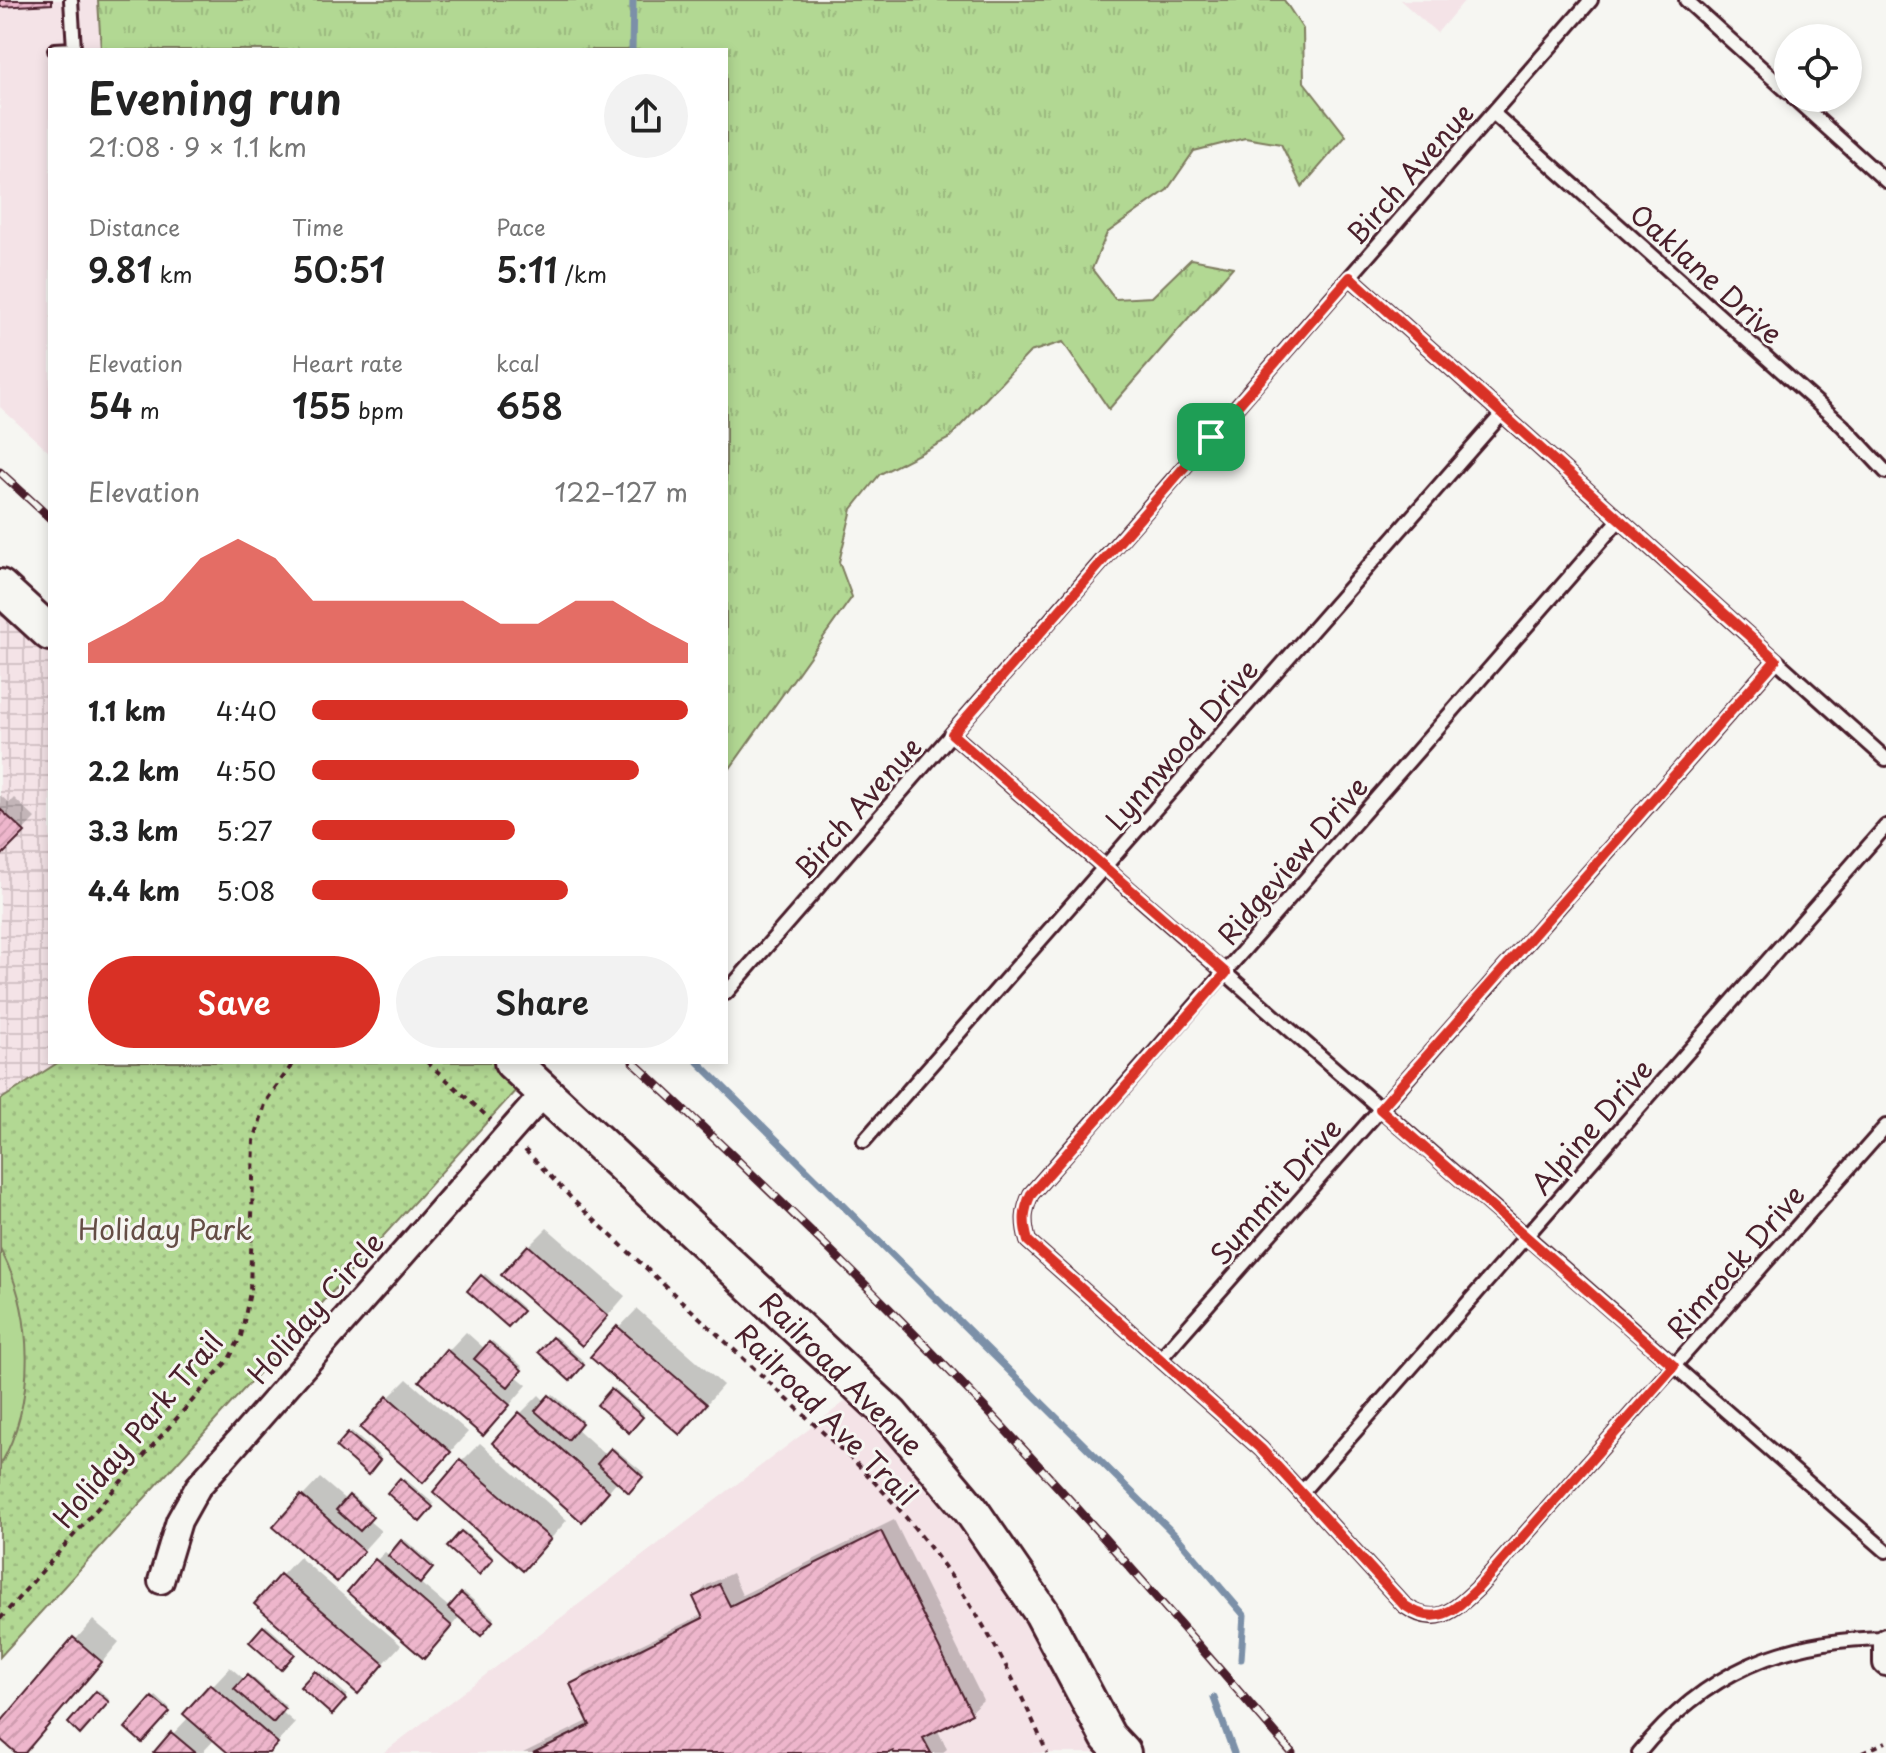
<!DOCTYPE html>
<meta charset="utf-8">
<style>
body{margin:0;font-family:"Playpen Sans",sans-serif;background:#f2f2f2;color:#222;height:100vh;display:flex;flex-direction:column;font-size:30px;white-space:nowrap}
*{box-sizing:border-box;margin:0}
p{font-size:26px;color:#767676}
.icon{flex:none;width:44px;height:44px;fill:none;stroke:currentColor;stroke-width:2;stroke-linecap:round;stroke-linejoin:round}
.map{position:relative;flex:1;overflow:hidden}
.details{position:absolute;left:48px;top:48px;width:680px;height:1016px;display:flex;flex-direction:column;background:#fff;border-radius:0px;box-shadow:0 4px 12px #0003}
.details>*{flex:none}
.fabs{position:absolute;left:1774px;top:24px;display:grid;gap:16px}
.fabs a{display:grid;place-items:center;width:88px;height:88px;border-radius:50%;background:#fff;box-shadow:0 4px 12px #0003;font-size:40px}
.pin{position:absolute;display:grid;place-items:center;width:68px;height:68px;color:#fff;margin:-34px;border-radius:16px;box-shadow:0 4px 12px #0006}
.round{display:grid;place-items:center;flex:none;width:84px;height:84px;border-radius:42px;background:#f2f2f2}
.summary{display:flex;align-items:center;justify-content:space-between;height:136px;padding:0 40px}
h1{font-size:44px;font-weight:600;line-height:60px}
.figures{display:grid;grid-template-columns:repeat(3,1fr);gap:12px;height:136px;padding:8px 40px}
.figures div{display:grid;align-content:center}
.figures b{font-size:34px;font-weight:600}
.figures small{font-size:22px;font-weight:400}
.figures p{font-size:22px}
.chart{height:224px;padding:16px 40px}
.chart p{display:flex;justify-content:space-between}
.chart svg{width:100%;height:144px;margin-top:8px;fill:#d93025;opacity:.7}
.cta{display:flex;gap:16px;margin-top:auto;padding:16px 40px}
.cta a{flex:1;height:92px;border-radius:48px;background:#d93025;color:#fff;font-size:32px;font-weight:600;line-height:92px;text-align:center}
.cta a+a{background:#f2f2f2;color:#222}
ul{padding:0 40px;list-style:none;font-size:26px}
li{display:grid;grid-template-columns:128px 96px 1fr;align-items:center;height:60px}
li i{height:20px;border-radius:10px;background:#d93025}
.map>svg:first-child{display:block}
.built{fill:#f4e3e7}
.industrial{fill:url(#industrial-grid)}
.grass{fill:url(#grass-tufts);stroke:#7e7c5f;stroke-width:2}
.park{fill:url(#park-dots);stroke:#7e7c5f;stroke-width:2}
.pitch{fill:#b2d893;stroke:#7e7c5f;stroke-width:2}
.shadow{fill:#0003}
.lines{fill:none;stroke-linecap:round;stroke-linejoin:round}
.stream{stroke:#7b90a8;stroke-width:7}
.building{fill:url(#building-hatch);stroke:#4a1f2b;stroke-width:2}
.lane-casing{stroke:#4a1f2b;stroke-width:18}
.street-casing{stroke:#4a1f2b;stroke-width:30}
.secondary-casing{stroke:#4a1f2b;stroke-width:40}
.path{stroke:#4a1f2b;stroke-width:4;stroke-dasharray:6 6;stroke-linecap:butt}
.lane{stroke:#f6f6f2;stroke-width:12}
.street{stroke:#f6f6f2;stroke-width:24}
.secondary{stroke:#f6f6f2;stroke-width:34}
.rail-casing{stroke:#4a1f2b;stroke-width:9}
.rail{stroke:#f6f6f2;stroke-width:6;stroke-dasharray:18;stroke-linecap:butt}
.route-casing{stroke:#fff;stroke-width:16}
.route{stroke:#d93025;stroke-width:10}
.labels{text-anchor:middle;dominant-baseline:central;stroke-width:6;stroke-linejoin:round;paint-order:stroke}
.street-label{font-size:28px;fill:#4a1f2b;stroke:#f6f6f2}
.park-label{font-size:28px;fill:#644d45;stroke:#f6f6f2}
</style>
<div class="map">
<svg width="1886" height="1753" viewBox="0 0 1886 1753">
<defs>
<pattern id="industrial-grid" width="8" height="8" patternUnits="userSpaceOnUse" patternTransform="scale(2)"><rect width="8" height="8" fill="#f4e3e7"/><path d="M0 4h8M4 0v8" fill="none" stroke="#d3c2c6"/></pattern>
<pattern id="grass-tufts" width="24" height="20" patternUnits="userSpaceOnUse" patternTransform="scale(2)"><rect width="24" height="20" fill="#b2d893"/><path d="M3 7l-1-3M5 7V3M7 7l1-3M15 17l-1-3M17 17v-4M19 17l1-3" fill="none" stroke="#9bb97f"/></pattern>
<pattern id="park-dots" width="8" height="8" patternUnits="userSpaceOnUse" patternTransform="scale(2)"><rect width="8" height="8" fill="#b2d893"/><path d="M2 2h.1M6 6h.1" fill="none" stroke="#9bb97f" stroke-width="1.8" stroke-linecap="round"/></pattern>
<pattern id="building-hatch" width="6" height="6" patternUnits="userSpaceOnUse" patternTransform="scale(2)"><rect width="6" height="6" fill="#eeb6cc"/><path d="M-1 1l2-2M0 6l6-6M5 7l2-2" fill="none" stroke="#ce9caf"/></pattern>
</defs>
<rect width="100%" height="100%" fill="#f6f6f2"/>
<filter id="ink" filterUnits="userSpaceOnUse"><feTurbulence type="fractalNoise" baseFrequency=".0125" numOctaves="2"/><feDisplacementMap in="SourceGraphic" scale="16" xChannelSelector="R" yChannelSelector="G"/><feConvolveMatrix kernelMatrix="1 2 1 2 8 2 1 2 1" color-interpolation-filters="sRGB"/></filter>
<g filter="url(#ink)">
<path class="built" d="M 0,0 L 98,0 L 101,50 L 50,50 L 50,453 L 0,407 Z
M 1400,0 L 1465,0 L 1437,33 Z
M 863,1388 L 971,1510 L 1105,1753 L 383,1753 Z"/>
<path class="industrial" d="M 0,584 L 50,631 L 50,1062 L 59,1062 L 0,1100 Z"/>
<path class="grass" d="M 98,0 L 1284,0 L 1303,29 L 1304,82 L 1346,136 L 1302,187 L 1281,144 L 1245,138 L 1194,151 L 1167,190 L 1107,233 L 1092,269 L 1115,299 L 1152,297 L 1191,259 L 1233,267 L 1109,409 L 1063,342 L 1030,352 L 948,439 L 880,474 L 852,509 L 839,562 L 852,597 L 726,774 L 726,50 L 101,50 Z"/>
<path class="park" d="M 59,1062 L 512,1062 L 528,1077 L 0,1657 L 0,1100 Z"/>
<path class="pitch" d="M 0,1248 C 34,1314 37,1400 0,1466 Z"/>
<path class="shadow" d="M 0,795 L 9,803 L 14,798 L 35,818 L 0,855 Z
M 547,1228 L 625,1296 L 600,1325 L 529,1246 Z
M 485,1274 L 523,1308 L 508,1325 L 470,1291 Z
M 637,1309 L 723,1385 L 698,1414 L 592,1356 Z
M 466,1332 L 485,1349 L 492,1341 L 523,1367 L 516,1376 L 527,1385 L 501,1415 L 448,1351 Z
M 555,1336 L 585,1362 L 570,1378 L 541,1352 Z
M 407,1379 L 468,1432 L 441,1462 L 388,1398 Z
M 614,1388 L 644,1414 L 629,1431 L 600,1405 Z
M 553,1394 L 582,1420 L 576,1428 L 606,1455 L 614,1448 L 644,1473 L 629,1490 L 618,1480 L 600,1501 L 520,1414 L 539,1395 L 546,1402 Z
M 352,1432 L 381,1457 L 368,1472 L 339,1447 Z
M 480,1443 L 567,1520 L 541,1550 L 461,1462 Z
M 320,1478 L 347,1501 L 352,1495 L 373,1513 L 368,1520 L 381,1531 L 337,1580 L 302,1497 Z
M 404,1478 L 434,1504 L 420,1519 L 390,1493 Z
M 894,1520 L 983,1700 L 970,1712 L 937,1729 L 947,1749 L 942,1753 L 896,1753 L 894,1748 L 884,1753 L 523,1753 L 590,1720 L 573,1684 L 585,1672 L 703,1614 L 695,1598 L 707,1585 L 732,1573 L 742,1595 Z
M 464,1531 L 493,1556 L 479,1572 L 450,1547 Z
M 405,1540 L 434,1565 L 419,1582 L 450,1608 L 464,1592 L 494,1618 L 480,1634 L 460,1616 L 433,1648 L 376,1561 L 385,1552 L 390,1556 Z
M 299,1557 L 401,1645 L 358,1691 L 281,1576 Z
M 93,1620 L 119,1642 L 40,1736 L 23,1753 L 20,1753 L 0,1736 L 0,1726 Z
M 266,1625 L 295,1651 L 281,1667 L 252,1642 Z
M 230,1667 L 245,1680 L 250,1675 L 286,1706 L 281,1711 L 295,1723 L 268,1753 L 231,1753 L 215,1739 L 202,1753 L 155,1753 L 189,1717 L 186,1714 Z
M 318,1670 L 347,1695 L 332,1712 L 303,1687 Z
M 99,1690 L 109,1699 L 80,1732 L 70,1723 Z
M 156,1696 L 170,1709 L 141,1740 L 127,1728 Z"/>
<g class="lines">
<path class="stream" d="M 632,50 L 633,0
M 698,1062 L 1179,1539 L 1244,1615 L 1241,1659
M 1214,1698 L 1234,1753"/>
</g>
<path class="building" d="M 0,0 L 52,0 L 52,4 L 0,7 Z
M 0,809 L 25,832 L 0,857 Z
M 528,1245 L 608,1316 L 582,1346 L 501,1275 Z
M 481,1275 L 523,1311 L 508,1327 L 467,1291 Z
M 617,1326 L 707,1404 L 680,1435 L 590,1357 Z
M 552,1337 L 584,1365 L 570,1381 L 538,1352 Z
M 489,1342 L 522,1370 L 508,1387 L 474,1359 Z
M 446,1349 L 510,1405 L 483,1436 L 419,1381 Z
M 611,1389 L 643,1417 L 629,1433 L 597,1405 Z
M 549,1395 L 582,1423 L 568,1440 L 535,1411 Z
M 387,1396 L 451,1452 L 423,1483 L 360,1428 Z
M 519,1412 L 609,1491 L 582,1522 L 492,1443 Z
M 348,1433 L 380,1460 L 368,1475 L 336,1447 Z
M 611,1448 L 643,1477 L 629,1493 L 597,1464 Z
M 460,1460 L 551,1539 L 523,1571 L 433,1492 Z
M 400,1478 L 433,1507 L 420,1522 L 387,1493 Z
M 301,1495 L 364,1551 L 337,1582 L 273,1527 Z
M 349,1495 L 373,1517 L 360,1531 L 336,1510 Z
M 461,1531 L 493,1559 L 479,1575 L 447,1547 Z
M 881,1531 L 972,1714 L 923,1738 L 931,1753 L 894,1753 L 893,1751 L 889,1753 L 533,1753 L 590,1725 L 570,1684 L 703,1618 L 693,1597 L 719,1584 L 730,1606 Z
M 401,1540 L 433,1568 L 420,1584 L 388,1556 Z
M 375,1559 L 452,1626 L 424,1659 L 347,1592 Z
M 280,1574 L 384,1664 L 358,1694 L 254,1604 Z
M 461,1593 L 493,1621 L 481,1636 L 448,1608 Z
M 263,1626 L 295,1654 L 281,1670 L 249,1642 Z
M 73,1637 L 102,1662 L 25,1753 L 16,1753 L 0,1739 L 0,1723 Z
M 315,1671 L 346,1699 L 332,1715 L 300,1687 Z
M 247,1675 L 285,1709 L 273,1723 L 234,1689 Z
M 210,1684 L 278,1743 L 269,1753 L 228,1753 L 183,1714 Z
M 96,1691 L 109,1702 L 80,1735 L 68,1723 Z
M 152,1697 L 170,1712 L 142,1743 L 125,1728 Z
M 171,1732 L 196,1753 L 153,1753 Z"/>
<g class="lines">
<g class="lane-casing">
<path id="lane" d="M 1686,0 L 1788,92
M 55,50 L 74,49 L 71,0
M 1794,98 L 1886,181
M 1493,113 L 1843,426 L 1886,472
M 1350,277 L 1886,759
M 1620,519 L 1031,1194 C 1023,1211 1023,1223 1028,1241 L 1261,1449 L 1404,1605 C 1435,1628 1453,1612 1477,1589 L 1886,1126
M 952,734 L 1886,1551
M 726,993 L 1591,0
M 864,1141 L 1502,414
M 1160,1359 L 1776,660
M 1301,1493 L 1886,826
M 1639,1753 C 1704,1673 1783,1639 1886,1638"/>
</g>
<g class="street-casing">
<path id="street" d="M 161,1581 L 179,1521 L 198,1487 L 545,1092
M 1886,1641 L 1886,1663"/>
</g>
<g class="secondary-casing">
<path id="secondary" d="M 0,587 L 50,633
M 512,1062 L 891,1415 L 971,1510 L 1042,1613 L 1108,1737 L 1123,1753"/>
</g>
<path class="path" d="M 427,1062 L 491,1120
M 525,1150 L 576,1203 L 857,1464 C 944,1552 999,1640 1047,1753
M 0,1619 L 229,1359 L 241,1336 L 250,1292 L 254,1141 L 266,1101 L 294,1062
M 1862,1753 L 1886,1742"/>
<use href="#lane" class="lane"/>
<use href="#street" class="street"/>
<use href="#secondary" class="secondary"/>
<g class="rail-casing">
<path id="rail" d="M 0,472 L 50,518
M 633,1062 C 747,1168 859,1275 966,1388 C 1078,1506 1185,1629 1292,1753"/>
</g>
<use href="#rail" class="rail"/>
</g>
</g>
<g class="lines" filter="url(#ink)">
<g class="route-casing">
<path id="route" d="M 1350,277 L 1776,660 L 1380,1109 L 1674,1366 L 1477,1589 C 1453,1612 1436,1627 1404,1605 L 1261,1449 L 1028,1241 C 1023,1223 1023,1211 1031,1194 L 1226,973 L 952,734 Z"/>
</g>
<use href="#route" class="route"/>
</g>
<g class="labels">
<g class="street-label">
<text transform="translate(1409 173) rotate(-49)">Birch Avenue</text>
<text transform="translate(1707 273) rotate(42)">Oaklane Drive</text>
<text transform="translate(1181 744) rotate(-49)">Lynnwood Drive</text>
<text transform="translate(857 807) rotate(-49)">Birch Avenue</text>
<text transform="translate(1292 860) rotate(-49)">Ridgeview Drive</text>
<text transform="translate(1591 1126) rotate(-49)">Alpine Drive</text>
<text transform="translate(1275 1191) rotate(-49)">Summit Drive</text>
<text transform="translate(1735 1261) rotate(-49)">Rimrock Drive</text>
<text transform="translate(315 1307) rotate(-49)">Holiday Circle</text>
<text transform="translate(842 1373) rotate(45)">Railroad Avenue</text>
<text transform="translate(827 1414) rotate(45)">Railroad Ave Trail</text>
<text transform="translate(137 1429) rotate(-50)">Holiday Park Trail</text>
</g>
<g class="park-label">
<text x="165" y="1228">Holiday Park</text>
</g>
</g>
</svg>
<div class="fabs">
<a><svg class="icon" aria-label="locate" viewBox="0 0 24 24"><circle cx="12" cy="12" r="6"/><path d="M12 2v4M12 18v4M2 12h4M18 12h4"/></svg></a>
</div>
<div class="pin" style="left:1211px;top:437px;background:#1e9e55"><svg class="icon" aria-label="arrive" viewBox="0 0 24 24"><path d="M6 21V4h12l-3 4 3 4H6"/></svg></div>
<section class="details">
<div class="summary"><div><h1>Evening run</h1><p>21:08 · 9 × 1.1 km</p></div><a class="round"><svg class="icon" aria-label="share" viewBox="0 0 24 24"><path d="M12 15V3M7 8l5-5 5 5M5 13v7h14v-7"/></svg></a></div>
<div class="figures">
<div><p>Distance</p><b>9.81<small> km</small></b></div>
<div><p>Time</p><b>50:51</b></div>
<div><p>Pace</p><b>5:11<small> /km</small></b></div>
</div>
<div class="figures">
<div><p>Elevation</p><b>54<small> m</small></b></div>
<div><p>Heart rate</p><b>155<small> bpm</small></b></div>
<div><p>kcal</p><b>658</b></div>
</div>
<div class="chart"><p><span>Elevation</span>122–127 m</p>
<svg viewBox="0 0 160 44" preserveAspectRatio="none"><path d="M0 44V38L10 32L20 25L30 12L40 6L50 12L60 25L70 25L80 25L90 25L100 25L110 32L120 32L130 25L140 25L150 32L160 38V44z"/></svg>
</div>
<ul>
<li><b>1.1 km</b>4:40<i style="width:100%"></i></li>
<li><b>2.2 km</b>4:50<i style="width:87%"></i></li>
<li><b>3.3 km</b>5:27<i style="width:54%"></i></li>
<li><b>4.4 km</b>5:08<i style="width:68%"></i></li>
</ul>
<div class="cta"><a>Save</a><a>Share</a></div>
</section>
</div>
